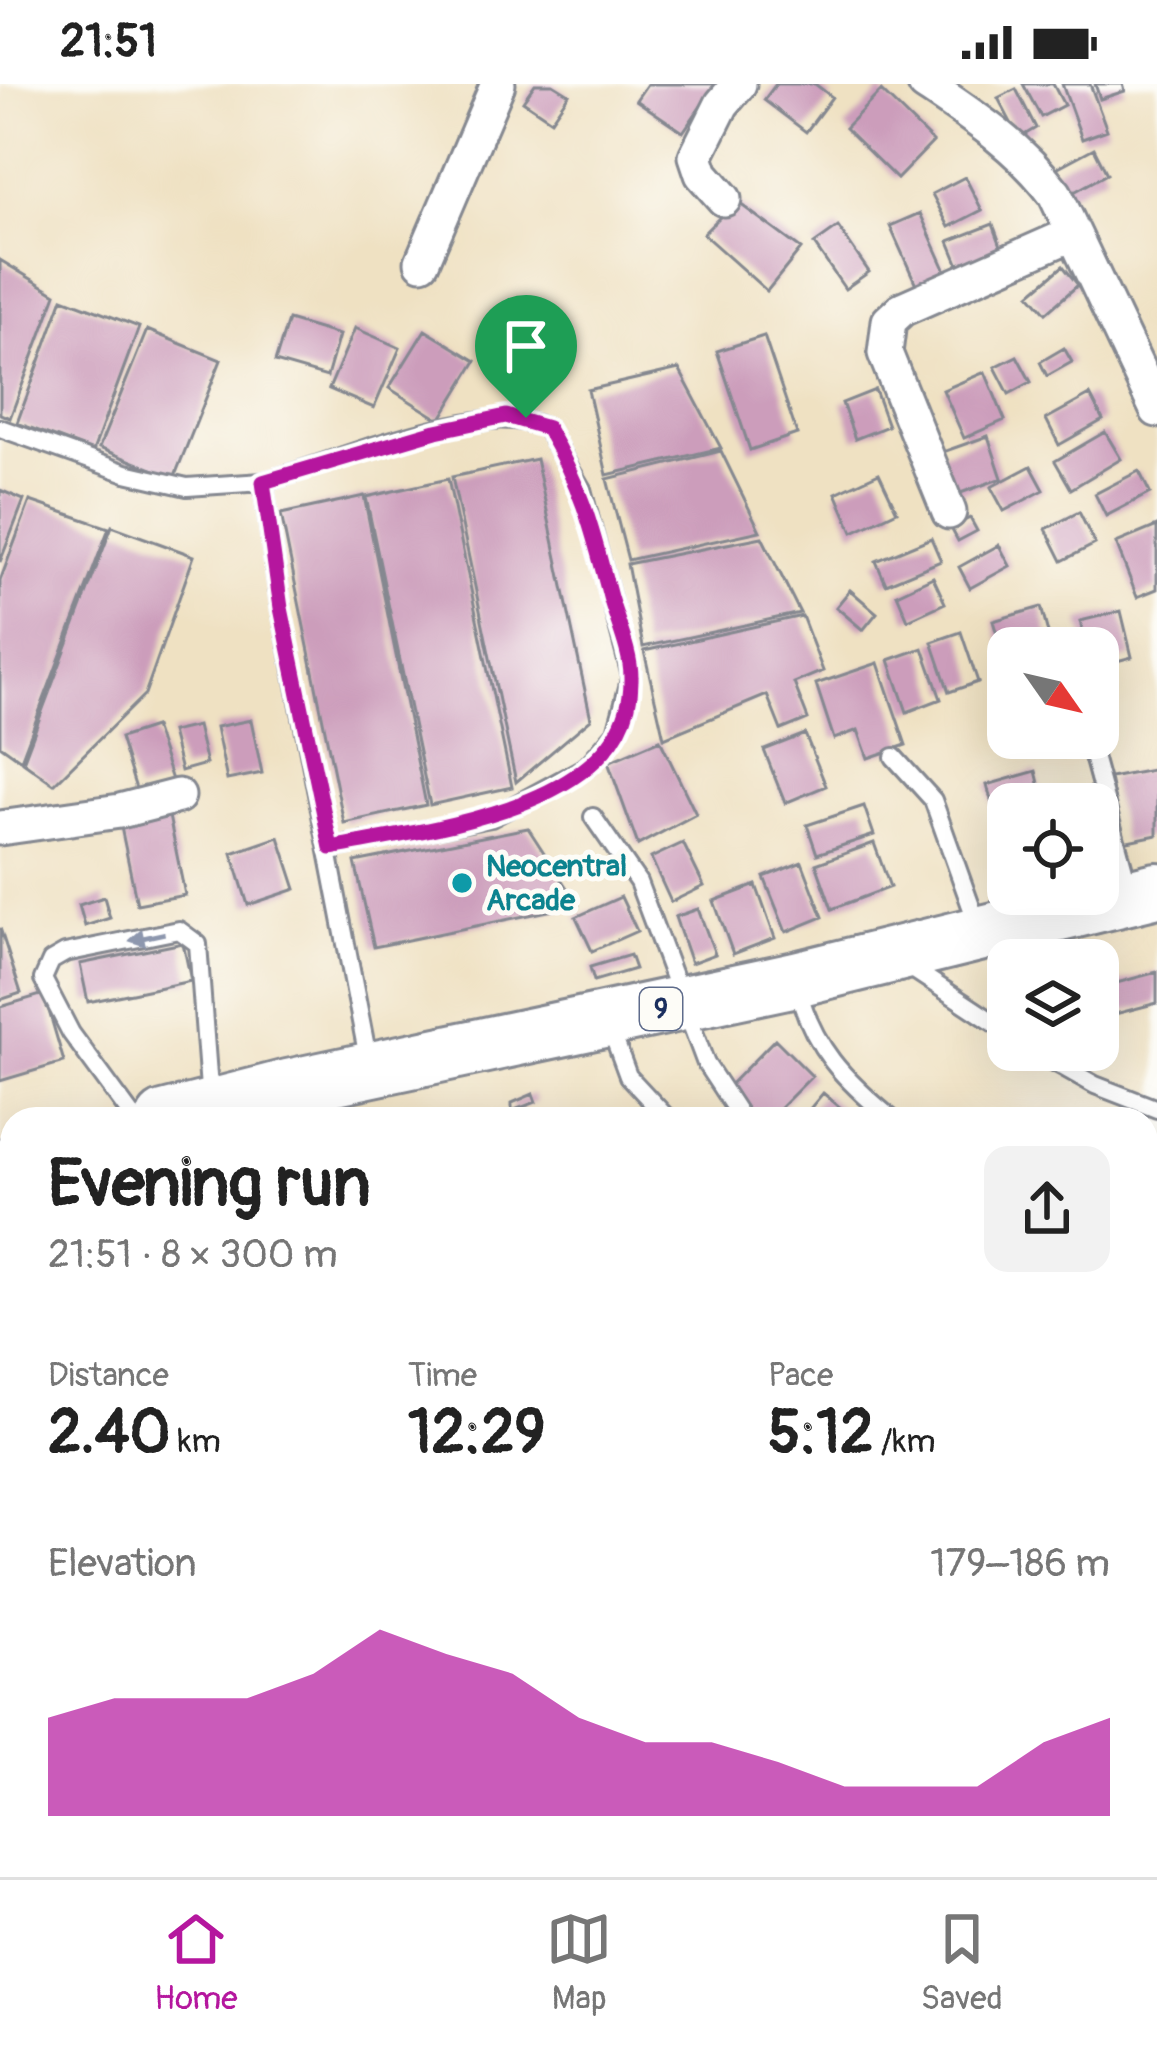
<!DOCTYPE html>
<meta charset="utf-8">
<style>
body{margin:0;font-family:Pangolin,sans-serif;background:#f2f2f2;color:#222;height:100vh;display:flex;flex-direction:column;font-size:45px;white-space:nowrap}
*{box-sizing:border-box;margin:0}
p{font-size:39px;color:#767676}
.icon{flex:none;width:66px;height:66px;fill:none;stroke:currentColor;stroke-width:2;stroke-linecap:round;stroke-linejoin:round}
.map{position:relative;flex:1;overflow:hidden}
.sheet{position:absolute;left:0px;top:1023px;width:1158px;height:771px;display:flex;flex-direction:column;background:#fff;border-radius:36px 36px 0 0;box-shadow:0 12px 48px #0002}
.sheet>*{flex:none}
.needle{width:78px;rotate:124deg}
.buttons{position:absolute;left:987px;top:543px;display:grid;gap:24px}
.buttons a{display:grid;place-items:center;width:132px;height:132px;border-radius:24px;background:#fff;box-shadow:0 12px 48px #0002;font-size:60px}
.pin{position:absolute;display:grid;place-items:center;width:102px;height:102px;color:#fff;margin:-123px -51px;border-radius:50% 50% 50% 0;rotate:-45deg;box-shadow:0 0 12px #0007}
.pin .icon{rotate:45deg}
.round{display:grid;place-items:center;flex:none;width:126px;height:126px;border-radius:24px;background:#f2f2f2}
.head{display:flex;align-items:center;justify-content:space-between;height:204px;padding:0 48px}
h1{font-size:66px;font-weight:800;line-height:90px}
.figures{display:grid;grid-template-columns:repeat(3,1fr);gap:18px;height:204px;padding:12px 48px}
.figures div{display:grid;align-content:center}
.figures b{font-size:60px;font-weight:800}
.figures small{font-size:33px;font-weight:400}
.figures p{font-size:33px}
.chart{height:336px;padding:24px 48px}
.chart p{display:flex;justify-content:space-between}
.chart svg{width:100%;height:216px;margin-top:12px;fill:#b5179e;opacity:.7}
.status{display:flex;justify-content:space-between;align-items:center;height:84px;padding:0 60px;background:#fff;direction:ltr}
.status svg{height:33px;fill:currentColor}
.menu{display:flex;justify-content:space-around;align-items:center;height:168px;border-top:3px solid #e0e0e0;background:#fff;font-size:33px;color:#767676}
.menu a{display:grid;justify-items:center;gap:6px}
.menu .current{color:#b5179e}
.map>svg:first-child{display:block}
.building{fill:#cc9dbb}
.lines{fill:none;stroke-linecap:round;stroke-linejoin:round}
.service-casing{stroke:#858890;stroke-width:22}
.minor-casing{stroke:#858890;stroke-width:39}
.trunk-casing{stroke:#858890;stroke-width:60}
.service{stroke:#fff;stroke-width:16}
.minor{stroke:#fff;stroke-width:33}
.trunk{stroke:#fff;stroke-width:54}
.oneway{fill:#8d97ae}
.route-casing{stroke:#fff;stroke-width:24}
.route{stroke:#b5179e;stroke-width:15}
.culture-dot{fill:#0f9aa8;stroke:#fdfcf7;stroke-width:4.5}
.labels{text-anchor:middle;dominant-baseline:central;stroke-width:10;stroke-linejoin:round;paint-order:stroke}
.shield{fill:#fdfcf7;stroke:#5f6c8c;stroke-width:3}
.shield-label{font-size:27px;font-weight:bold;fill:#1b2f5e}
.culture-label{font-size:30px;font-weight:bold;fill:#0d838f;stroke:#fdfcf7;text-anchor:start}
</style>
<div class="status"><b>21:51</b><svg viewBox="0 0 49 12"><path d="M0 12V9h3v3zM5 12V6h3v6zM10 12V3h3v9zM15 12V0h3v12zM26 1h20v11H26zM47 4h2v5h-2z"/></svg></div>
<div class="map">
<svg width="1157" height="1793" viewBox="0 0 1157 1793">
<rect width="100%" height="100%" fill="#fdfcf7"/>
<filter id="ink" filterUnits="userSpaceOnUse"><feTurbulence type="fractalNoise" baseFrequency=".00833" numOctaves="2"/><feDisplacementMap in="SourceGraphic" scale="24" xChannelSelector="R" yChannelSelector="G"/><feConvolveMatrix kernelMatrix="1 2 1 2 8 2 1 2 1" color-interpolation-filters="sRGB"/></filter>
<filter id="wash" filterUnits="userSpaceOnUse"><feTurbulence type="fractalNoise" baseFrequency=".004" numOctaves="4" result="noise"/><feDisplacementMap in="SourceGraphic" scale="48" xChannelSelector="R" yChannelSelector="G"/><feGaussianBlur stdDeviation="2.7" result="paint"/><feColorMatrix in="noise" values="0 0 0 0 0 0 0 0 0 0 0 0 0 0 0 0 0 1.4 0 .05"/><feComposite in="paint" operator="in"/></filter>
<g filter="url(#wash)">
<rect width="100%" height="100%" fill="#efe1c2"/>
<g id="blocks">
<path class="building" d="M 535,0 L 553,0 L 569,10 L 551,36 L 523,17 Z
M 647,0 L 716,0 L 683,48 L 636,16 Z
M 776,0 L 815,0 L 832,13 L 806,48 L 764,16 Z
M 1023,0 L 1053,0 L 1064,21 L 1041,33 Z
M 1062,0 L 1090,0 L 1107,46 L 1082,55 Z
M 1095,0 L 1123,0 L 1125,7 L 1100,15 Z
M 1016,5 L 1036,44 L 1019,54 L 998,14 Z
M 881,7 L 933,58 L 897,95 L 845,44 Z
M 1094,64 L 1107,90 L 1063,114 L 1049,88 Z
M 965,93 L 982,126 L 949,143 L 932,110 Z
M 736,117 L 801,165 L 767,207 L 703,150 Z
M 920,129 L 949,194 L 919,207 L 890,142 Z
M 993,140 L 1004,170 L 961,186 L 949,157 Z
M 838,143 L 869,188 L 845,205 L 814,160 Z
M 0,176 L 56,210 L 10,334 L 0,330 Z
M 1063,182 L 1078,201 L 1046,229 L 1030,210 Z
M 63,214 L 139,243 L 93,367 L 17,339 Z
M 288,236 L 339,251 L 327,293 L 275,278 Z
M 355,244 L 400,264 L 374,324 L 329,305 Z
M 147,246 L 221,276 L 174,394 L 99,364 Z
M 425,246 L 476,277 L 440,336 L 389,304 Z
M 764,252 L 797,350 L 750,366 L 717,267 Z
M 1064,264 L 1072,278 L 1047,292 L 1040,278 Z
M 1017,272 L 1031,298 L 1009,310 L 995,283 Z
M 679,285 L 721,364 L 607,391 L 588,306 Z
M 985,288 L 1005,336 L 964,354 L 943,306 Z
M 875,306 L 888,342 L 855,355 L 842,319 Z
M 1090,311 L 1103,336 L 1059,361 L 1046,335 Z
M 1105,348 L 1121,375 L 1071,405 L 1055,377 Z
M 988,352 L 1002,394 L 955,411 L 940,369 Z
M 721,367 L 760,447 L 628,476 L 607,395 Z
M 536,375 L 591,635 L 516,698 L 452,393 Z
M 1031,382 L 1044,406 L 1004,427 L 991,403 Z
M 1139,387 L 1150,409 L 1106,432 L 1095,410 Z
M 879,389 L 897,427 L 853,448 L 836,409 Z
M 448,395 L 512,703 L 430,721 L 366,413 Z
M 0,406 L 24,416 L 0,478 Z
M 364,412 L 426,721 L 344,739 L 281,430 Z
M 30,417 L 109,444 L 21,676 L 0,661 L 0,497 Z
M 1079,428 L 1095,460 L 1062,477 L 1046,445 Z
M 970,434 L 977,447 L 958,457 L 951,444 Z
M 112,442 L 194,472 L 145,610 L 54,700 L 23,678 Z
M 1157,442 L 1157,505 L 1137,513 L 1116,459 Z
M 762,453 L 800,529 L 643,563 L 627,480 Z
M 931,454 L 941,477 L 886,500 L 876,477 Z
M 999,461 L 1010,482 L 970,504 L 959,483 Z
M 933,493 L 945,519 L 908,536 L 897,510 Z
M 850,506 L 877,529 L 863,546 L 836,523 Z
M 1041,523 L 1052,564 L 1008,564 L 1007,584 L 993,537 Z
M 1121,527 L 1132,573 L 1098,582 L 1098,564 L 1087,564 L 1080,537 Z
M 802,532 L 823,587 L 794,599 L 808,635 L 781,646 L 767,611 L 664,654 L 644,567 Z
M 961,548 L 978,598 L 949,608 L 932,558 Z
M 923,564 L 941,615 L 907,628 L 889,576 Z
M 878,579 L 906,661 L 868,674 L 858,646 L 834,655 L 816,600 Z
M 251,636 L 262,689 L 227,696 L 216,643 Z
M 197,642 L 206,680 L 181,687 L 171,648 Z
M 154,643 L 172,696 L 137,708 L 120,654 Z
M 805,650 L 826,702 L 785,719 L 764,666 Z
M 660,656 L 696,730 L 638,761 L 608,678 Z
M 1157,685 L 1157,751 L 1123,758 L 1110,694 Z
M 1036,687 L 1044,720 L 1008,720 L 1008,759 L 1003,760 L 987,701 Z
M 864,722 L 874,751 L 817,770 L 807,741 Z
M 169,732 L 185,811 L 137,820 L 121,743 Z
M 528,744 L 578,821 L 374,863 L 355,778 Z
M 279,753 L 296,805 L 248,821 L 232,769 Z
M 683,759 L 704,802 L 671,818 L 651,774 Z
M 874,759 L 890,803 L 832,825 L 816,780 Z
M 802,778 L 823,833 L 786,848 L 764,793 Z
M 756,801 L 775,854 L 733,870 L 714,817 Z
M 104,813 L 110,834 L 85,842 L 79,821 Z
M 621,813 L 637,847 L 592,867 L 576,833 Z
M 698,825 L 715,870 L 691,879 L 675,833 Z
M 0,844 L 21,909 L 0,916 Z
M 183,859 L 191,897 L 88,918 L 80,880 Z
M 630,871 L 635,885 L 594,897 L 590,883 Z
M 1157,888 L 1157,919 L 1104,933 L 1098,904 Z
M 44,910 L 64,978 L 0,997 L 0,923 Z
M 775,955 L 812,992 L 769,1035 L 753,1035 L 724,1007 Z
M 823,1009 L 854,1035 L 818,1035 L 808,1027 Z
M 533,1010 L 536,1018 L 512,1027 L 512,1019 Z
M 1146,1062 L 1157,1070 L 1157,1084 L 1146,1099 Z
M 0,1158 L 12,1176 L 12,1190 L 0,1200 Z
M 0,1265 L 12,1272 L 12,1292 L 0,1298 Z
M 1146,1314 L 1157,1324 L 1157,1412 L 1146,1416 Z
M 1146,1437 L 1157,1437 L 1157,1793 L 1026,1793 L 1025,1782 L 1146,1782 Z
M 231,1782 L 276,1782 L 271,1793 L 239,1793 L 229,1789 Z
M 353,1782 L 454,1782 L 451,1793 L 351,1793 Z
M 682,1782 L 772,1782 L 772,1785 L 678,1793 Z
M 799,1782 L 850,1782 L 850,1784 L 802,1793 Z"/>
</g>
</g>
<g filter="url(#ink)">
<use href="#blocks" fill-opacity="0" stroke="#858890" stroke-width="3"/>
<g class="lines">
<g class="service-casing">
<path id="service" d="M 0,344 L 126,389 L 187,403 L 263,398 L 281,524 L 369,979
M 263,398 C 334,379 481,312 546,344 L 582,405 L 631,592 L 616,648 L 587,682 L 491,734 L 331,764
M 1088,654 L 1129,804
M 894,673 L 933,716 L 978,842
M 593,733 L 638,798 L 706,980 L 742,1035
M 905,880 L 1008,948
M 797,902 C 812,963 844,996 892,1035
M 610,943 L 628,992 L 668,1035
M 1033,966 L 1095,1001 L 1157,1025
M 134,1035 L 71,949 L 43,895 L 51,877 L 65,869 L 179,846 L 198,860 L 210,1018
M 1146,1257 L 1157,1266
M 1003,1793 L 1004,1782"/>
</g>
<g class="minor-casing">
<path id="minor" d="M 925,0 C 974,33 1019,62 1055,110 L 1157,326
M 724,115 L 702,90 L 696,72 L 722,20 L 739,0
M 422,178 L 498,0
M 949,428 L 885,269 L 889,237 L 902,225 L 1072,150
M 0,744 L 120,727 L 178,712
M 0,1759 L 12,1765
M 47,1782 L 69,1793"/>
</g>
<g class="trunk-casing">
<path id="trunk" d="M 164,1035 L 288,1003 L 796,895 L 1157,806
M 0,1084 L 12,1080"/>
</g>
<use href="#service" class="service"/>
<use href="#minor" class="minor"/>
<use href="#trunk" class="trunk"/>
</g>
<defs><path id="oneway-solid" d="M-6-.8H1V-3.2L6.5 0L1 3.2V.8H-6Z" transform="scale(3)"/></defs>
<use class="oneway" href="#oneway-solid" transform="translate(147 853) rotate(168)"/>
</g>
<g class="lines" filter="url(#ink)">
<g class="route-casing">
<path id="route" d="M 506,332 L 547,344 C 583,406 592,445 610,513 C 617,538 631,568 631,593 C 634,726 423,745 331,764 L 281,524 L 263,398 L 436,347 Z"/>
</g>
<use href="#route" class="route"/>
</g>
<circle class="culture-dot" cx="462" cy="799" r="12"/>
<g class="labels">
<rect class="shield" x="640" y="904" width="42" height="42" rx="9"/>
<g class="shield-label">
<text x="661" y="925">9</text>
</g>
<g class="culture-label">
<text x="486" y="782">Neocentral<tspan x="486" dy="34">Arcade</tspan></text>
</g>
</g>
</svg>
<div class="buttons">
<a><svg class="needle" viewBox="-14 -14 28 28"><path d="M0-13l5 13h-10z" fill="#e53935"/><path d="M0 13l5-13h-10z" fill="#767676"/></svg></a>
<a><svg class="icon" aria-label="locate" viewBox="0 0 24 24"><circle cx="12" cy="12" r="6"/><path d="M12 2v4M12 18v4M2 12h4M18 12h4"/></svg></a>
<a><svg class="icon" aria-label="layers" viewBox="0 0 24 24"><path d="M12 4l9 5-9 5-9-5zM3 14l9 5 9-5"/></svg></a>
</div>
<div class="pin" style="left:526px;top:334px;background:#1e9e55"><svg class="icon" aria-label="arrive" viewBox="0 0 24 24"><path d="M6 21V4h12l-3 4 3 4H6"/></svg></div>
<section class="sheet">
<div class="head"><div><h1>Evening run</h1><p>21:51 · 8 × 300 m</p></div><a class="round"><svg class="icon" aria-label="share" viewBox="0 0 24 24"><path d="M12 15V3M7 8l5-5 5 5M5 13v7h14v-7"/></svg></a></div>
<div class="figures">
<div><p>Distance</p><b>2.40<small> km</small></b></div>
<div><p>Time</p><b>12:29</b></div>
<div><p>Pace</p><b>5:12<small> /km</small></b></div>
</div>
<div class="chart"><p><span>Elevation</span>179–186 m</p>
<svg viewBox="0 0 160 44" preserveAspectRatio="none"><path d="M0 44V24L10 20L20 20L30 20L40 15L50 6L60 11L70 15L80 24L90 29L100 29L110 33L120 38L130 38L140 38L150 29L160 24V44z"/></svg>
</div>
</section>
</div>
<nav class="menu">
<a class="current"><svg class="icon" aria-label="home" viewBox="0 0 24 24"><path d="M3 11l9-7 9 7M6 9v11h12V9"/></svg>Home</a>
<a><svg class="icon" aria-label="map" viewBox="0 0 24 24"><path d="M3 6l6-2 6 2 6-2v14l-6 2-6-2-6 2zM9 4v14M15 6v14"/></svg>Map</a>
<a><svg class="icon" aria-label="saved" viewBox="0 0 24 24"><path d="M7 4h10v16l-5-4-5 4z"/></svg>Saved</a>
</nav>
